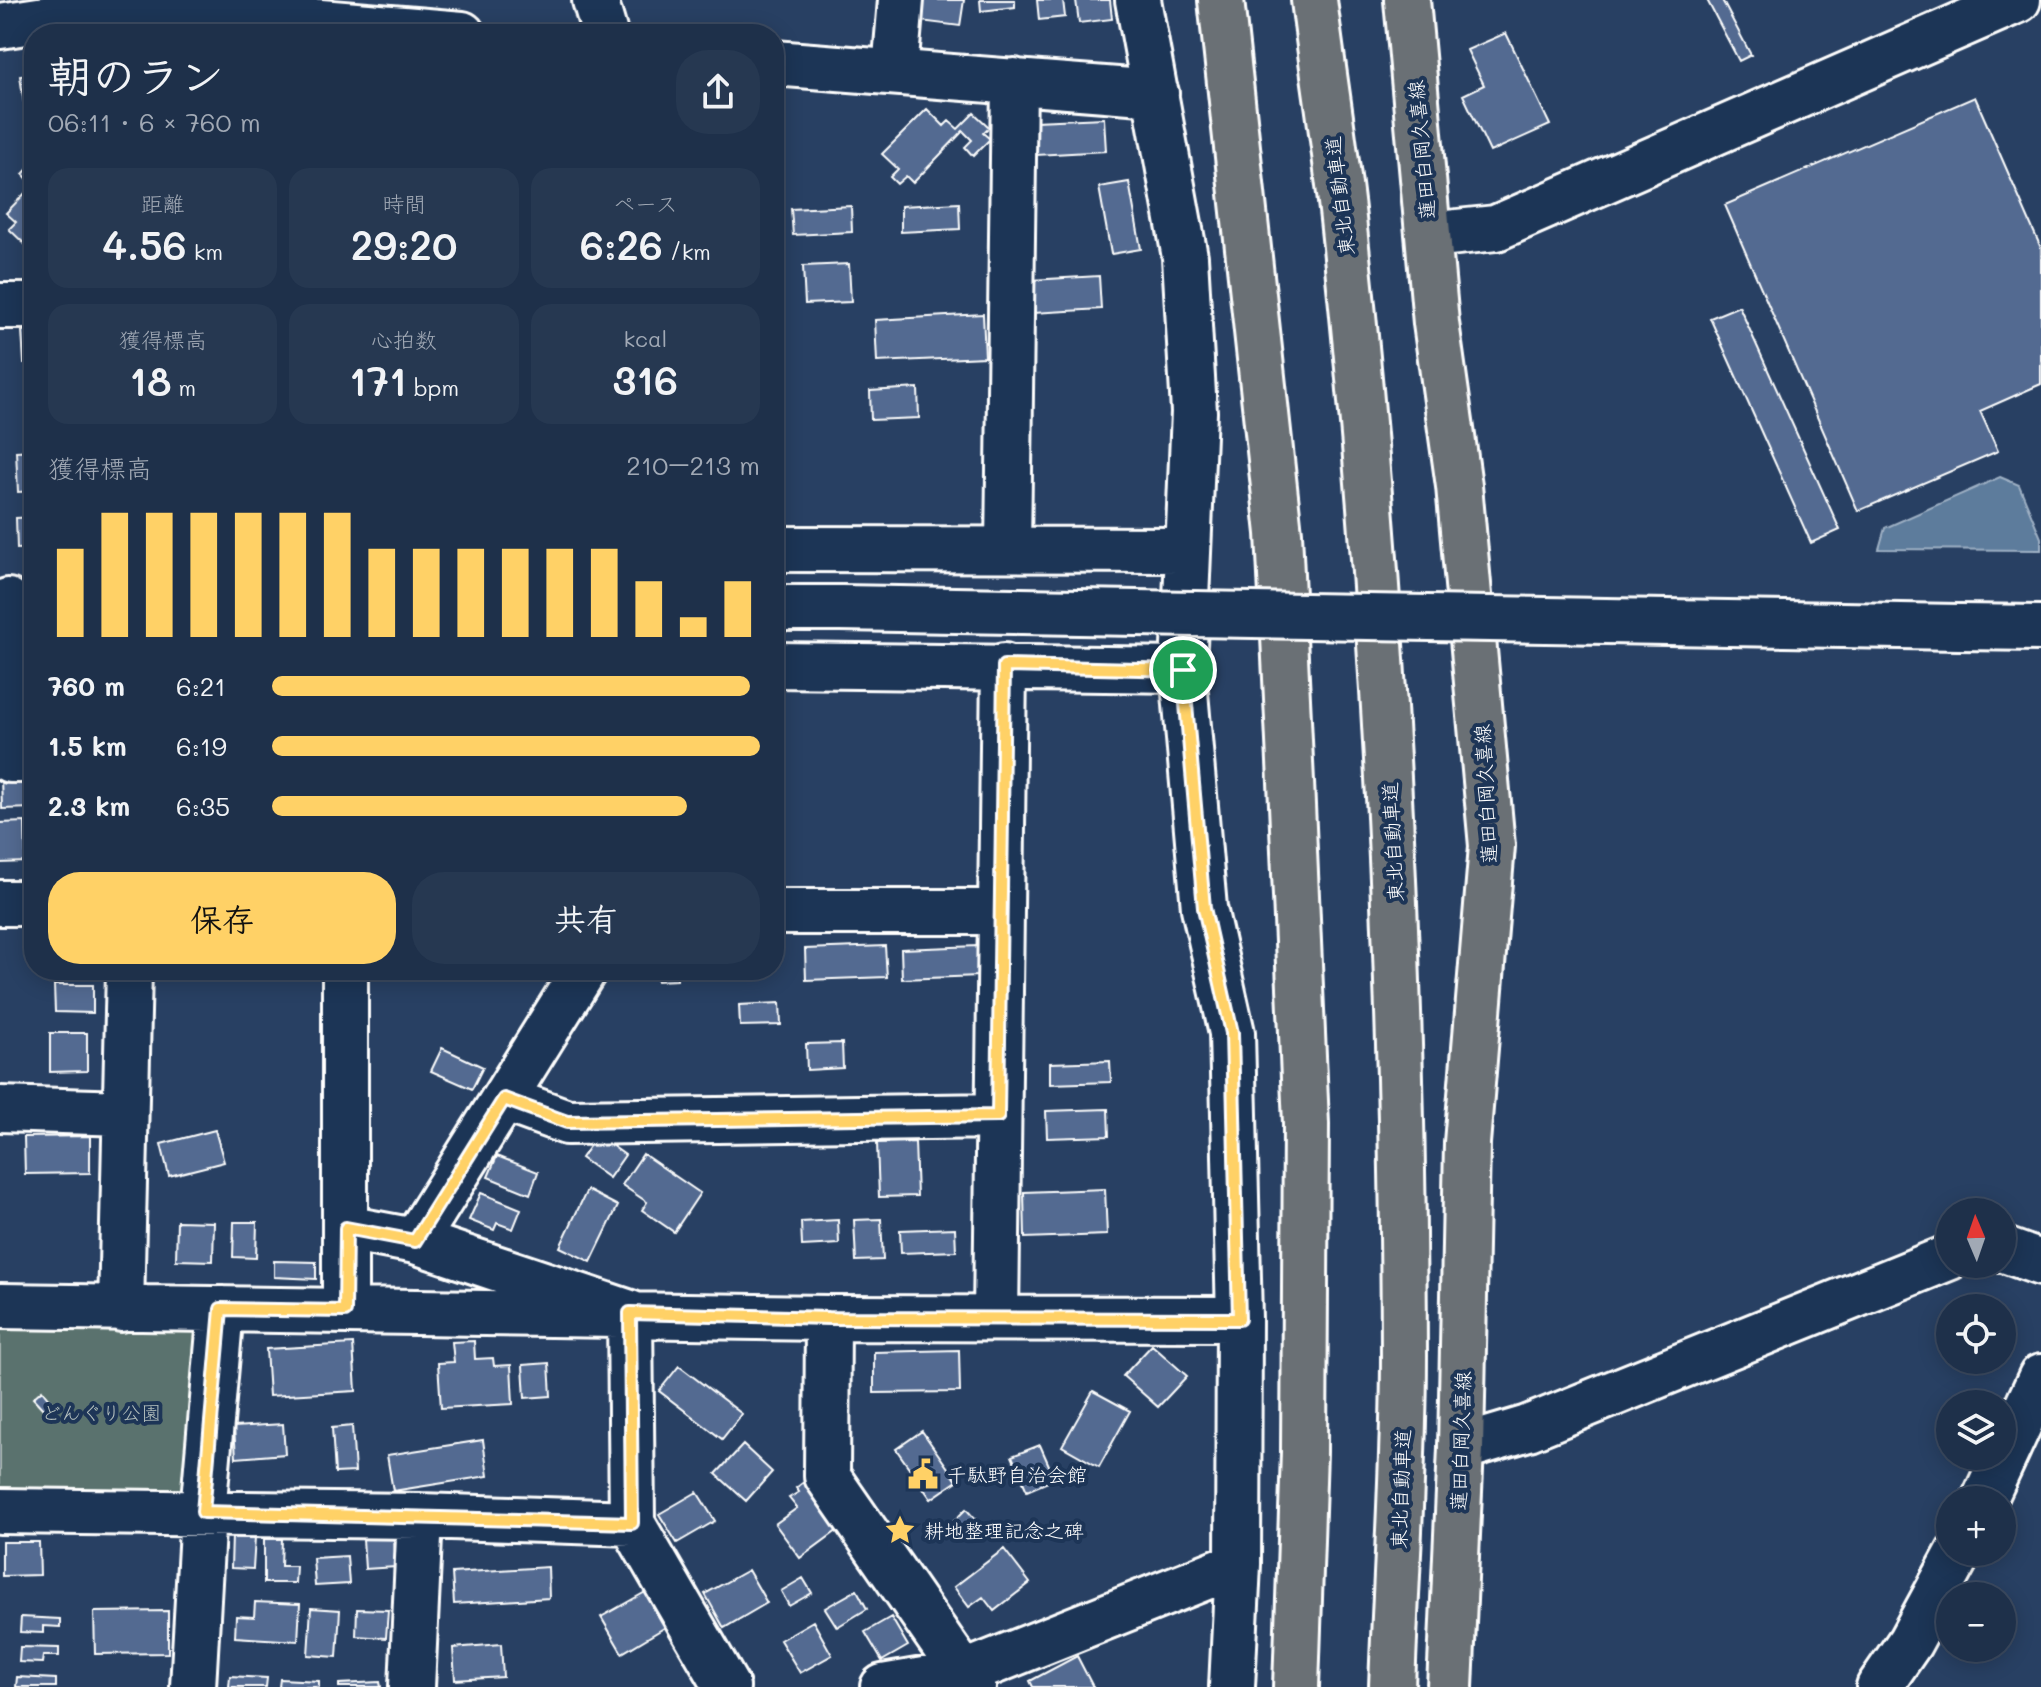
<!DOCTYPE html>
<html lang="ja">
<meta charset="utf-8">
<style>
body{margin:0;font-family:Mali,"Klee One",sans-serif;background:#263851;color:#f1f3f6;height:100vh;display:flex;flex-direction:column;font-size:30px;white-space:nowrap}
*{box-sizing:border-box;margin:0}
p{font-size:26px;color:#a1a9b5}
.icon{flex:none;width:44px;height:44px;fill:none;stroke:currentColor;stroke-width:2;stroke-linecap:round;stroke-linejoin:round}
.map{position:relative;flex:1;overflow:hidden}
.details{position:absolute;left:24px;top:24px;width:760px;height:956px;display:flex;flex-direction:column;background:#1e304a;border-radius:32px;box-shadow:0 4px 20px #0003,0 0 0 2px #3c4b62}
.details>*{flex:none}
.needle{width:52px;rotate:358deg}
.buttons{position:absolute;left:1936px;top:1198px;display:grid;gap:16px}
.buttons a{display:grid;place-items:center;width:80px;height:80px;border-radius:50%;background:#1e304a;box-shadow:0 4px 20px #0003,0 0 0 2px #3c4b62;font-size:40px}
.pin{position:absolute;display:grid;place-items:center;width:68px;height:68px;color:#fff;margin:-34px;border:4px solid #fff;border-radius:50%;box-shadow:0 2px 8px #0007}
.round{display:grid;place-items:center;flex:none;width:84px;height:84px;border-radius:32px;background:#263851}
.summary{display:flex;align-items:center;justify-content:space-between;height:136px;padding:0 24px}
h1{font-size:44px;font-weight:600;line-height:60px}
.stats{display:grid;grid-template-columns:repeat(3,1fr);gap:12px;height:136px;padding:8px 24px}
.stats div{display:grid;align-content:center;border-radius:20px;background:#263851;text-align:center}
.stats b{font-size:40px;font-weight:600}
.stats small{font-size:22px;font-weight:400}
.stats p{font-size:22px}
.chart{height:224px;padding:16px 24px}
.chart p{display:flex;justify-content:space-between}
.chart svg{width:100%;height:144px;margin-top:8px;stroke:#ffd166;stroke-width:6}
.action{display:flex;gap:16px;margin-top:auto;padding:16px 24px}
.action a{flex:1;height:92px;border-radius:32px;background:#ffd166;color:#111;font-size:32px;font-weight:600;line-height:92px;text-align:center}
.action a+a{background:#263851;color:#f1f3f6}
ul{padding:0 24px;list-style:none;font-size:26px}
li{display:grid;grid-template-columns:128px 96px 1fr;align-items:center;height:60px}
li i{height:20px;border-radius:10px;background:#ffd166}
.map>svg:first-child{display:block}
.green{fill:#5a726e;stroke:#acb8b6;stroke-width:2}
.water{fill:#5d7c9c;stroke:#9eb0c4;stroke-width:2}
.building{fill:#526b91;stroke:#fff;stroke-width:2}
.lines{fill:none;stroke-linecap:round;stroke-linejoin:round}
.minor-casing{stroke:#fff;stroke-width:50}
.major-casing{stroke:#fff;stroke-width:50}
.highway-casing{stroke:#fff;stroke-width:50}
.minor{stroke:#1d3557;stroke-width:44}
.major{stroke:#6a7074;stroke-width:44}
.highway{stroke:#6a7074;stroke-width:44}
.minor-bridge-casing{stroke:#fff;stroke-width:50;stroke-linecap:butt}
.minor-bridge{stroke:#1d3557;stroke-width:44}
.route-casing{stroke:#fff;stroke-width:16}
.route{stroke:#ffd166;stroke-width:10}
.labels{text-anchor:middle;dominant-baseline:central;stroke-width:8;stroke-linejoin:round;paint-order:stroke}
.street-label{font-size:20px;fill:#fff;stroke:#1d3557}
.park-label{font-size:20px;fill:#b5c0be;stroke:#1d3557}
.poi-label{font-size:20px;fill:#fff;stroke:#1d3557;text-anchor:start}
</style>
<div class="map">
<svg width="2041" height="1687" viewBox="0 0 2041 1687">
<rect width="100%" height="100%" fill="#284063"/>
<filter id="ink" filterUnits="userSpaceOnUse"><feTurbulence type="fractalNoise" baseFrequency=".0125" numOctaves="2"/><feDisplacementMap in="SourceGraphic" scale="16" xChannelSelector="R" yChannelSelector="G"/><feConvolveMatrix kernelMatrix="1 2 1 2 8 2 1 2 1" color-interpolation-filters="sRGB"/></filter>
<g filter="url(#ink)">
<path class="green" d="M 0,1326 L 196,1327 L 201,1336 L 196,1483 L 181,1498 L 0,1497 Z"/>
<path class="water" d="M 2000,477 L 2019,485 L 2041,538 L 2041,550 L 1879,549 L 1885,528 Z"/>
<path class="building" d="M 923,0 L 964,0 L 960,26 L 920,21 Z
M 980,0 L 1015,0 L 1015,7 L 981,11 Z
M 1037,0 L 1063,0 L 1065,17 L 1039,20 Z
M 1076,0 L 1110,0 L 1112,19 L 1079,23 Z
M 1707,0 L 1722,0 L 1751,55 L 1739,61 Z
M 1506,33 L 1550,125 L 1490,152 L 1463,95 L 1484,85 L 1467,50 Z
M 34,74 L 34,109 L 25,110 L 20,76 Z
M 1975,97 L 2041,248 L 2041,384 L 1980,411 L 1998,451 L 1858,511 L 1725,205 Z
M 927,109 L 944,126 L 949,121 L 958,129 L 974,113 L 989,127 L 983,133 L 990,139 L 973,156 L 965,147 L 972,140 L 963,131 L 913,183 L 906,176 L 897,184 L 890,177 L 898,169 L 882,154 Z
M 1104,118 L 1106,151 L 1036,155 L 1035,121 Z
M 34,162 L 34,247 L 31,250 L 9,229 L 16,222 L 6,213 L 33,185 L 23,174 Z
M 1129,182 L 1141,249 L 1111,254 L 1099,187 Z
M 959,203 L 960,229 L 901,232 L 901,206 Z
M 851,206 L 852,232 L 793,235 L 791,209 Z
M 849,264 L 851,302 L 805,304 L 803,266 Z
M 1099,276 L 1101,309 L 1033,313 L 1031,280 Z
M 1739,306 L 1840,530 L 1811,543 L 1710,318 Z
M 983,314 L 985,357 L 877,362 L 875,320 Z
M 34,330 L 34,363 L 24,363 L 22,331 Z
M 34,385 L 34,416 L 28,416 L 26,386 Z
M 918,388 L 919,418 L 871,420 L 870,391 Z
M 34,450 L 34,491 L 18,492 L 16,451 Z
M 34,517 L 34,548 L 17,549 L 16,518 Z
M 34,775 L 34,808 L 2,809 L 1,776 Z
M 25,822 L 26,862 L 0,863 L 0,823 Z
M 885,946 L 887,977 L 806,980 L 805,949 Z
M 978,946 L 979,976 L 902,979 L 901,949 Z
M 656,970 L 677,970 L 677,980 L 657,981 Z
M 54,985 L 93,985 L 93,1013 L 55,1012 Z
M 780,1003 L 781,1025 L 740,1026 L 739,1005 Z
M 50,1033 L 87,1033 L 87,1071 L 50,1072 Z
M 842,1043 L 843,1068 L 807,1070 L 806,1044 Z
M 442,1048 L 483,1067 L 472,1089 L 431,1071 Z
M 1110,1061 L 1111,1082 L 1050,1084 L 1050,1063 Z
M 1108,1109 L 1109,1136 L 1047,1138 L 1046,1111 Z
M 215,1130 L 224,1162 L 169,1176 L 161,1144 Z
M 597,1135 L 625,1155 L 609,1178 L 581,1158 Z
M 90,1136 L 90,1173 L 25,1174 L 24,1137 Z
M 915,1142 L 917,1196 L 879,1197 L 877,1143 Z
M 643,1154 L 700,1193 L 674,1232 L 642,1210 L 647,1202 L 622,1185 Z
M 497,1156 L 538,1172 L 530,1194 L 488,1177 Z
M 1105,1189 L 1107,1235 L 1025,1238 L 1024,1192 Z
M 587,1190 L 618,1206 L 591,1262 L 560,1247 Z
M 481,1193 L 521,1209 L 513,1229 L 497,1223 L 494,1230 L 469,1220 Z
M 881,1219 L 883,1260 L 856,1261 L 854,1220 Z
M 838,1220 L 839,1244 L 802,1246 L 801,1222 Z
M 177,1221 L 214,1222 L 213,1261 L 176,1260 Z
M 234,1222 L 257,1222 L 256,1258 L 233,1257 Z
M 955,1228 L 956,1251 L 901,1253 L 900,1230 Z
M 274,1261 L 316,1262 L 316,1279 L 274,1277 Z
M 474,1341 L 475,1359 L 493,1358 L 494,1366 L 511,1365 L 513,1404 L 441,1408 L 438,1363 L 454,1362 L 452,1342 Z
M 353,1344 L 356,1391 L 269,1396 L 266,1349 Z
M 1152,1345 L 1187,1376 L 1158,1407 L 1123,1376 Z
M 959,1350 L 960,1392 L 874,1393 L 874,1352 Z
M 549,1363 L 551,1396 L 525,1398 L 523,1365 Z
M 679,1366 L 742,1414 L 722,1439 L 659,1391 Z
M 42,1390 L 53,1404 L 45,1411 L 33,1398 Z
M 1093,1391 L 1130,1411 L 1099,1467 L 1062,1446 Z
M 283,1424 L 285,1454 L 236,1458 L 234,1427 Z
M 352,1426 L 355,1472 L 335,1473 L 332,1428 Z
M 922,1431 L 957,1481 L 931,1499 L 896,1449 Z
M 483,1440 L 488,1476 L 393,1491 L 387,1455 Z
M 743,1445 L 772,1472 L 746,1501 L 716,1474 Z
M 1040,1445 L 1055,1479 L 1027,1491 L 1012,1456 Z
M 804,1482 L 838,1530 L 800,1558 L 775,1524 L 797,1508 L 789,1498 L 799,1492 L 796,1488 Z
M 697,1492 L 715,1521 L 677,1543 L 659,1514 Z
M 966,1509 L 976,1520 L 962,1534 L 952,1523 Z
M 232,1535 L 255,1537 L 253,1569 L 231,1568 Z
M 394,1537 L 396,1567 L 365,1569 L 363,1539 Z
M 264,1539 L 282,1539 L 281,1566 L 296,1566 L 295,1583 L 264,1583 Z
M 2,1542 L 39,1542 L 40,1575 L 2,1576 Z
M 1004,1549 L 1030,1583 L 994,1611 L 983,1597 L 969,1607 L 954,1587 Z
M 347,1556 L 349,1584 L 315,1586 L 313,1558 Z
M 548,1567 L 549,1598 L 454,1604 L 452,1573 Z
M 748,1570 L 767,1603 L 724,1628 L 705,1594 Z
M 803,1578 L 812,1593 L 789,1606 L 781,1591 Z
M 649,1590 L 669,1625 L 622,1653 L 601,1617 Z
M 857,1590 L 867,1609 L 837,1627 L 825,1608 Z
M 255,1602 L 300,1604 L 298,1641 L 235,1637 L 236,1616 L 254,1617 Z
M 311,1608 L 340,1610 L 337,1657 L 308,1655 Z
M 357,1609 L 388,1610 L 386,1638 L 356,1636 Z
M 168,1611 L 168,1653 L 95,1654 L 94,1612 Z
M 21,1617 L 60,1619 L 60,1627 L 43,1626 L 43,1633 L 20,1632 Z
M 891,1617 L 908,1646 L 882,1661 L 865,1632 Z
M 813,1621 L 832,1655 L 800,1673 L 780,1640 Z
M 501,1644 L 503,1677 L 455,1680 L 453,1648 Z
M 20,1647 L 59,1648 L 59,1656 L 43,1656 L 42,1663 L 19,1662 Z
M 1077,1656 L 1093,1687 L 1033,1687 L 1030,1681 Z
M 230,1676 L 267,1678 L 266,1687 L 229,1687 Z
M 17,1677 L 56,1679 L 56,1687 L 16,1687 Z
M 280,1679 L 319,1681 L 319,1687 L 279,1687 Z
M 380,1682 L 381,1687 L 339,1687 L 339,1684 Z"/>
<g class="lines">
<g class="minor-casing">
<path id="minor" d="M 595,0 L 605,34
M 1138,0 L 1185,257 L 1194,412 L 1183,670 L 1204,908 L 1232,1033 L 1239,1319 L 1238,1564 L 1232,1687
M 0,26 L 130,6 L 462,34
M 774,63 L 1156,93
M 895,71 L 901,0
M 1429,235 L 1496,228 L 2018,0
M 0,306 L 34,306
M 774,549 L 1187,550
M 1008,549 L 1014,81
M 8,601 L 10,760 L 34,760
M 774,608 L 841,608
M 1959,627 L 2041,628
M 774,665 L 1183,670
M 0,903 L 34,903
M 774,912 L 1001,912
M 345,970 L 345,1311
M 504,1099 L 567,1122 L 998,1116
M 0,1109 L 125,1113
M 346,1228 L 415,1241 L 630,1313 L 632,1523 L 727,1687
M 415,1241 L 584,970
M 2002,1249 L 2041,1263
M 0,1306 L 828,1318 L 1239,1319
M 121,1309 L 129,970
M 828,1318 L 827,1476 L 973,1687
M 996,1318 L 1004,666
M 1461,1448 L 1528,1428 L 1950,1257
M 1984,1500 L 2041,1377
M 0,1511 L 420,1516 L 632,1523
M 193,1687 L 203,1512 L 221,1309
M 412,1687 L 420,1516
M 883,1687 L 965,1673 L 1238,1564
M 1879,1687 L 1910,1642 L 1959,1552"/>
</g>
<g class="major-casing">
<path id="major" d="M 1407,0 L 1436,323 L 1459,486 L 1492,846 L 1467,1143 L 1461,1448 L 1450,1687"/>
</g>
<g class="highway-casing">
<path id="highway" d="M 1221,0 L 1279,533 L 1291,782 L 1306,1124 L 1304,1452 L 1296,1687
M 1314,0 C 1323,73 1335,146 1343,219 C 1384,596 1403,976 1404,1356 C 1404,1466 1396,1577 1392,1687"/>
</g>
<use href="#minor" class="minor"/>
<use href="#major" class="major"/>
<use href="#highway" class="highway"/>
<g class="minor-bridge-casing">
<path id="minor-bridge" d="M 841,608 L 1959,627"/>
</g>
<use href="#minor-bridge" class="minor-bridge"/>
</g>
</g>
<g class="lines" filter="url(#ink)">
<g class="route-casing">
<path id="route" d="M 1004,666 L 1183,670 L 1204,908 L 1232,1033 L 1239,1319 L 828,1318 L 630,1313 L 632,1523 L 203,1512 L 221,1309 L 345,1311 L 346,1228 L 415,1241 L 504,1099 L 567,1122 L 998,1116 Z"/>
</g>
<use href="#route" class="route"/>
</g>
<defs>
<g id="civic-bare" transform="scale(2.4)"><path d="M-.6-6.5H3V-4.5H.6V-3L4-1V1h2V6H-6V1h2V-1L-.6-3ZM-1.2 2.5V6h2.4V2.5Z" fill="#ffd166" stroke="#1d3557" stroke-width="2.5" paint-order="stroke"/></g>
<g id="sight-bare" transform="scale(2.4)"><path d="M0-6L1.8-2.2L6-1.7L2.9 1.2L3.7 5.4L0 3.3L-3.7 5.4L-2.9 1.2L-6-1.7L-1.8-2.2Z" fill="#ffd166" stroke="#1d3557" stroke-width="2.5" paint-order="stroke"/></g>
</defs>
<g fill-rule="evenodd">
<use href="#civic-bare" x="923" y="1474"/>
<use href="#sight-bare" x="900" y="1530"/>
</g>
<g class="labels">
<g class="street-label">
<text transform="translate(1421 150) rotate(-95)">蓮田白岡久喜線</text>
<text transform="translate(1339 196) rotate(-97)">東北自動車道</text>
<text transform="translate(1485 794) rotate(-93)">蓮田白岡久喜線</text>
<text transform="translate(1392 842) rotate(-93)">東北自動車道</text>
<text transform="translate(1460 1441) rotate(-88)">蓮田白岡久喜線</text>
<text transform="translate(1400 1489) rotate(-88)">東北自動車道</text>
</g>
<g class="park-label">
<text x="101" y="1412">どんぐり公園</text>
</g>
<g class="poi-label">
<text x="947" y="1474">千駄野自治会館</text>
<text x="924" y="1530">耕地整理記念之碑</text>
</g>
</g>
</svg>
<div class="buttons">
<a><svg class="needle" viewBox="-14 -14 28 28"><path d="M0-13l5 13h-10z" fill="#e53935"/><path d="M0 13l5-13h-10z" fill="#a1a9b5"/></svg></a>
<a><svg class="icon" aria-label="locate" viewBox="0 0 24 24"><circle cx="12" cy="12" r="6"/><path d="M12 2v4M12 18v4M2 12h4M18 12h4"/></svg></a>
<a><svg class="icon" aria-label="layers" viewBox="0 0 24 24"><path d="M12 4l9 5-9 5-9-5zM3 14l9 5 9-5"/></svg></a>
<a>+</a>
<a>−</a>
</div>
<div class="pin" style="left:1183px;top:670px;background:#1e9e55"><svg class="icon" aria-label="arrive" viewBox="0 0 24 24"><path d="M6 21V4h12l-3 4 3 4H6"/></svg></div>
<section class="details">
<div class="summary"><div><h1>朝のラン</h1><p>06:11 · 6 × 760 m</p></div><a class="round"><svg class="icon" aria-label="share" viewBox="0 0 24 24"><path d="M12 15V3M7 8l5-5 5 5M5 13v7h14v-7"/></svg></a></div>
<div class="stats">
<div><p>距離</p><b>4.56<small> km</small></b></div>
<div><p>時間</p><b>29:20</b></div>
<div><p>ペース</p><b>6:26<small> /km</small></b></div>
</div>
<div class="stats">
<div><p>獲得標高</p><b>18<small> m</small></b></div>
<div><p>心拍数</p><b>171<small> bpm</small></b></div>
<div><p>kcal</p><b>316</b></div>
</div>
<div class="chart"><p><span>獲得標高</span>210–213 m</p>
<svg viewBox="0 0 160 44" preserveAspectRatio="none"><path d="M5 44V17M15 44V6M25 44V6M35 44V6M45 44V6M55 44V6M65 44V6M75 44V17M85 44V17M95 44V17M105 44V17M115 44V17M125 44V17M135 44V27M145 44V38M155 44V27"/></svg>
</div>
<ul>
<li><b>760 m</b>6:21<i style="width:98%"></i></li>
<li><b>1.5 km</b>6:19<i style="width:100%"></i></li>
<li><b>2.3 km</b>6:35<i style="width:85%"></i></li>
</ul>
<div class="action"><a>保存</a><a>共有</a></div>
</section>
</div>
